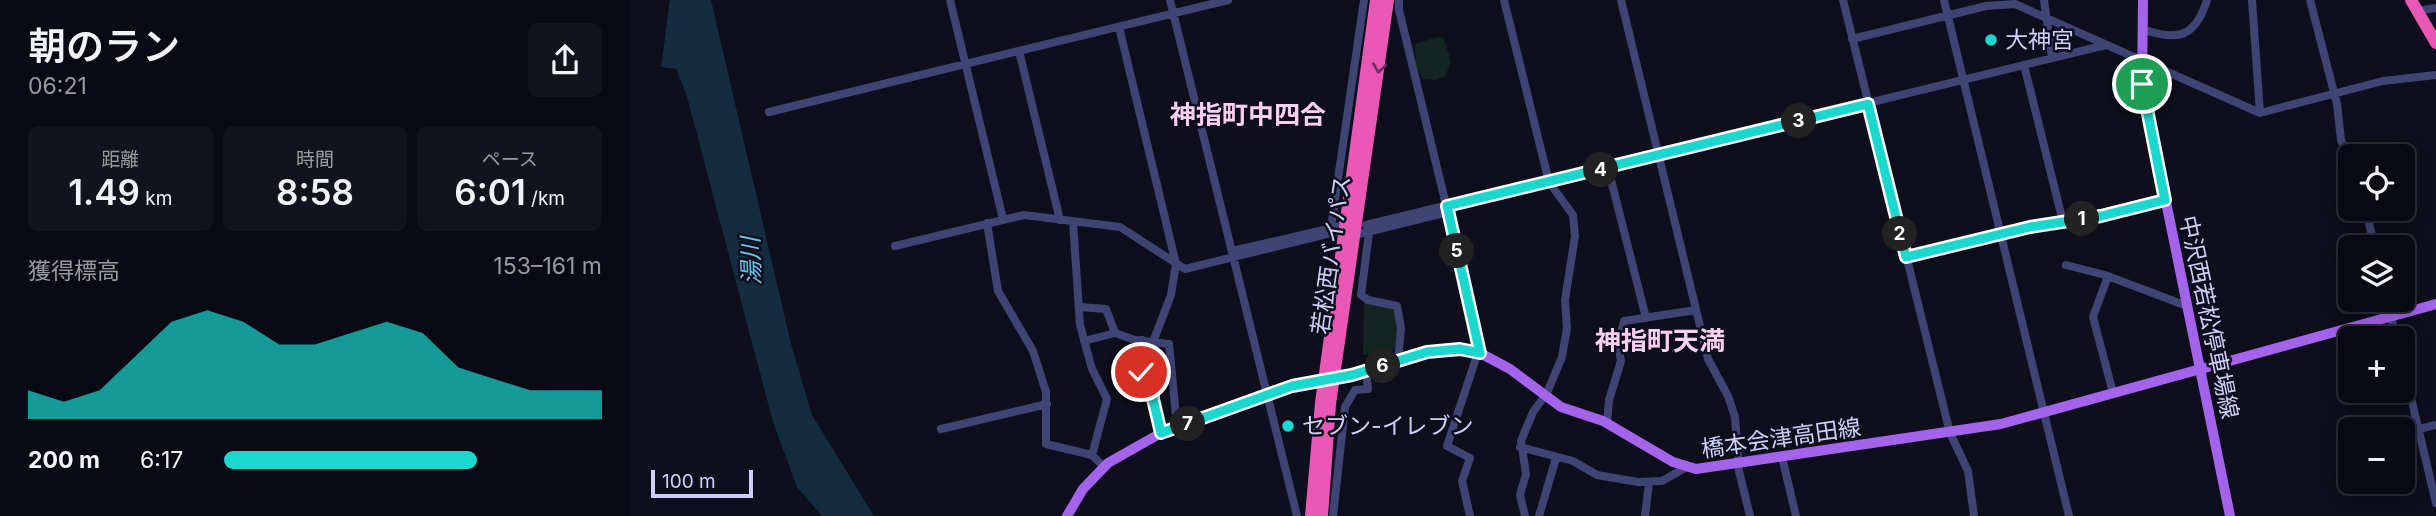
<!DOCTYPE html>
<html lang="ja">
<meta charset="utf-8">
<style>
body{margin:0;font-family:Inter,"Noto Sans JP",sans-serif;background:#13131e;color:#f1f3f6;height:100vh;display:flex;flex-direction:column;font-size:26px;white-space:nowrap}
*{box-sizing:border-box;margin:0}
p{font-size:23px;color:#999aa0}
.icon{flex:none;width:38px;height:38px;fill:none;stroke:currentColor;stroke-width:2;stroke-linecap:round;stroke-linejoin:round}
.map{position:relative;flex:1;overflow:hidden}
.panel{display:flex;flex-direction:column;background:#0a0a15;width:630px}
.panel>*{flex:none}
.fabs{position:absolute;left:1708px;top:144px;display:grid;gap:14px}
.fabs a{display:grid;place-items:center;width:77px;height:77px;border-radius:10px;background:#0a0a15;box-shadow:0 4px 18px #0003,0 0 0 2px #2a2b34;font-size:35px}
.scale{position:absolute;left:21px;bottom:18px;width:102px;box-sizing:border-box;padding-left:7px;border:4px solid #cfd0f9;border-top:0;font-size:19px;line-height:24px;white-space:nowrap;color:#cfd0f9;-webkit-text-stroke:5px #0e0e1c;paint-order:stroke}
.pin{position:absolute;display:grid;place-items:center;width:60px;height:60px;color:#fff;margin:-30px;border:4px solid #fff;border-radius:50%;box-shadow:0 2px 7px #0007}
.km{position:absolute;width:35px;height:35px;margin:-18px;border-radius:50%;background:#222;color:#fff;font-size:19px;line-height:35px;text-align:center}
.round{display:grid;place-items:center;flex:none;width:74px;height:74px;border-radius:10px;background:#13131e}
.overview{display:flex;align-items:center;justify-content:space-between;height:119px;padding:0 28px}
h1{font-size:38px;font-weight:600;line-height:52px}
.stats{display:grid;grid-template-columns:repeat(3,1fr);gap:10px;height:119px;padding:7px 28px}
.stats div{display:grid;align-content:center;border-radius:10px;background:#13131e;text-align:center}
.stats b{font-size:35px;font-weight:600}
.stats small{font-size:19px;font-weight:400}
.stats p{font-size:19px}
.chart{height:196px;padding:14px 28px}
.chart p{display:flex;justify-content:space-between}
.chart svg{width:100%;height:126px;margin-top:7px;fill:#1bd8ce;opacity:.7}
ul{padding:0 28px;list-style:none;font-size:23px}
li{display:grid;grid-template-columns:112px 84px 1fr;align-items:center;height:52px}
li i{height:18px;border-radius:9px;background:#1bd8ce}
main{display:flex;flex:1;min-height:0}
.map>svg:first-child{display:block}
.green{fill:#122521}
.water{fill:#132c3f}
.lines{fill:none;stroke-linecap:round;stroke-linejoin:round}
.minor{stroke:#3e4575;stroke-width:8}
.major{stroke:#a363eb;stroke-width:10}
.highway{stroke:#ea58b5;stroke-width:12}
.oneway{stroke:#712f61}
.route-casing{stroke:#fff;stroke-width:14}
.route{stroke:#1bd8ce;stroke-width:9}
.poi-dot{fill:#1bd8ce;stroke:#0e0e1c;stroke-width:2.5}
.labels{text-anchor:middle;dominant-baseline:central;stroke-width:5;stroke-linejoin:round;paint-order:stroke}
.poi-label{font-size:23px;fill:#cfd0f9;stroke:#0e0e1c;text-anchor:start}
.street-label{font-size:23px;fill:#cfd0f9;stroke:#0e0e1c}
.water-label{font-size:24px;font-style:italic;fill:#69c4ec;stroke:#0e0e1c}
.quarter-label{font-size:26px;font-weight:bold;fill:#f9d0f1;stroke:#0e0e1c}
</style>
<main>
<section class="panel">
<div class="overview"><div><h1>朝のラン</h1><p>06:21</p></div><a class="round"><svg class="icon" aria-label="share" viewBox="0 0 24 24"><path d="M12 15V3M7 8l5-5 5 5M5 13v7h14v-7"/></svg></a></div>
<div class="stats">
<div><p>距離</p><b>1.49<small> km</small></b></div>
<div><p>時間</p><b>8:58</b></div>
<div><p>ペース</p><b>6:01<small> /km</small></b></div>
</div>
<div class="chart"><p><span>獲得標高</span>153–161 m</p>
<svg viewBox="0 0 160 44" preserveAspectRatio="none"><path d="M0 44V34L10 38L20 34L30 22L40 10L50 6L60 10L70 18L80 18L90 14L100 10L110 14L120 26L130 30L140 34L150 34L160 34V44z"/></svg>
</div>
<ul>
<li><b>200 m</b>6:17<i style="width:67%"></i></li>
</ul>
</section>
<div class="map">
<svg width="1806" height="516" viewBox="0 0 1806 516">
<rect width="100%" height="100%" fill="#0e0e1c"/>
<path class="green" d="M 807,37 L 814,38 L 821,62 L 815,76 L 806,80 L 793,79 L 786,68 L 785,44 Z
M 734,302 L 763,305 L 769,337 L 762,353 L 733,355 Z"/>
<path class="water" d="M 40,0 L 81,0 L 161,344 L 182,415 L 244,516 L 192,516 L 167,487 L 143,422 L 56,93 L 46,69 L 31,67 Z"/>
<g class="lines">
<path class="minor" d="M 320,0 L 373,219
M 540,0 L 667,516
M 769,0 L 769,10 L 850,346 L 817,446 L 840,458 L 832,481 L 840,516
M 874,0 L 919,182 L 943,215 L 945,236 L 935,300 L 937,328 L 932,357 L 917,393 L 903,412 L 891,441 L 896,474 L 890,495 L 895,516
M 991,0 L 1078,359 L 1098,396 L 1105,417 L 1109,471 L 1120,516
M 1213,0 L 1320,433 L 1338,471 L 1344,516
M 1314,0 L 1439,516
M 1414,0 L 1422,58
M 1622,0 L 1630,113
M 1680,0 L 1707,104 L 1711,140 L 1720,163
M 1787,11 L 1806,8
M 489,27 L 546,264 L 541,295 L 523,342
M 1512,29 C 1546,41 1565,39 1577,0
M 1222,39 L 1356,6 L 1385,4 L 1630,113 L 1753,81 L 1806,75
M 389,51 L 430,220
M 1394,65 L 1433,222
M 139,112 L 598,0
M 978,168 L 1016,318
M 1735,208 L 1745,247
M 443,222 L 450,325 L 462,369 L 477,399 L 462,455
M 357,223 L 368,291 L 403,351 L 416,392 L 416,444 L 462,455 L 474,467
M 736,225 L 1476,45
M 701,227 L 734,0
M 739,233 L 731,295 L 738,300 L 767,306 L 771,328 L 768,361
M 725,235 L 818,212
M 265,246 L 394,215 L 490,227 L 555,269 L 705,232
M 602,251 L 715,225
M 1276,257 L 1400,227 L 1471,216 L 1535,200
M 1436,265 L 1475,275 L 1557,306
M 1478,276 L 1463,317 L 1483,393
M 1757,299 L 1766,338
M 449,307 L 476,309 L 485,333
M 512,340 L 510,371 L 523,379 L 523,399 L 531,433
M 454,341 L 485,333 L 505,340 L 539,344 L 547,427
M 1773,364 L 1806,503
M 977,423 L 979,400 L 991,361 L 988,345 L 994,321 L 1066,310
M 311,429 L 417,404
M 1789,429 L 1806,425
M 890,447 L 943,461 L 967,475 L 1008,482 L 1032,481 L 1055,468
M 1152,457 L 1166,516
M 703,516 L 715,407 L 725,390 L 738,389 L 736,371
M 909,516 L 926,458
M 1015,516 L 1019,483"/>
<path class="major" d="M 1513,0 L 1512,84 L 1600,516
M 437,516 L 453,489 L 478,463 L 531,433 L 662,386 L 722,375 L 813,349 L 850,353 L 880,369 L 931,407 L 973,421 L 1043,462 L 1066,469 L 1371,424 L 1806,304"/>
<path class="highway" d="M 1781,0 L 1806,43
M 681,516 L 691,403 L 746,0
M 692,516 L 700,404 L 758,0"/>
</g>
<defs><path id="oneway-chevron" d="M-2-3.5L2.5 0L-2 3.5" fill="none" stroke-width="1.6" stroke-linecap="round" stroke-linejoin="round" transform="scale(1.75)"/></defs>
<use class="oneway" href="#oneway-chevron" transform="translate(749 68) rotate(98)"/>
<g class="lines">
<g class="route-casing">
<path id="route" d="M 511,372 L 523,379 L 523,399 L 531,433 L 662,386 L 722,375 L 797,352 L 830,349 L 850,353 L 817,206 L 1238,104 L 1276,257 L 1400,227 L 1471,216 L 1535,200 L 1512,84"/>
</g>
<use href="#route" class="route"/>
</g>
<g class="poi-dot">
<circle cx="1361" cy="40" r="7"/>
<circle cx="658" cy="426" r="7"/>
</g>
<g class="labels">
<g class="poi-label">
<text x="1375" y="40">大神宮</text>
<text x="672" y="426">セブン-イレブン</text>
</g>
<g class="street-label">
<text transform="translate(701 255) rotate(-82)">若松西バイパス</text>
<text transform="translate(1579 317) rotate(78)">中沢西若松停車場線</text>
<text transform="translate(1151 438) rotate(-8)">橋本会津高田線</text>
</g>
<g class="water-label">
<text transform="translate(121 261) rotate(-92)">湯川</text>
</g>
<g class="quarter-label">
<text x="618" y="114">神指町中四合</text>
<text x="1030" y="340">神指町天満</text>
</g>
</g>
</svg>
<div class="fabs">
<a><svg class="icon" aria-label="locate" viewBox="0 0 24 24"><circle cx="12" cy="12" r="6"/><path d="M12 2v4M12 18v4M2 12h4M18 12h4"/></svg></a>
<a><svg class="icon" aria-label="layers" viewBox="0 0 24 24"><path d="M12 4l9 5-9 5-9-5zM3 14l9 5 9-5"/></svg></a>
<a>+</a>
<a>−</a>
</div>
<div class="scale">100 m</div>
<div class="pin" style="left:1512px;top:84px;background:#1e9e55"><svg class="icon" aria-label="arrive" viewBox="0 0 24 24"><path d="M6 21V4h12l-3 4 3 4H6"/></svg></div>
<div class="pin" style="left:511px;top:372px;background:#d93025"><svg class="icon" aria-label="check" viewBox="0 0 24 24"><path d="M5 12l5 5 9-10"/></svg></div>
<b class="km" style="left:1452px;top:219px">1</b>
<b class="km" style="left:1270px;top:234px">2</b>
<b class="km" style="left:1169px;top:121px">3</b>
<b class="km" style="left:971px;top:170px">4</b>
<b class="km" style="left:827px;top:251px">5</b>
<b class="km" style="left:753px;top:366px">6</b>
<b class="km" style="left:558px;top:424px">7</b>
</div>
</main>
